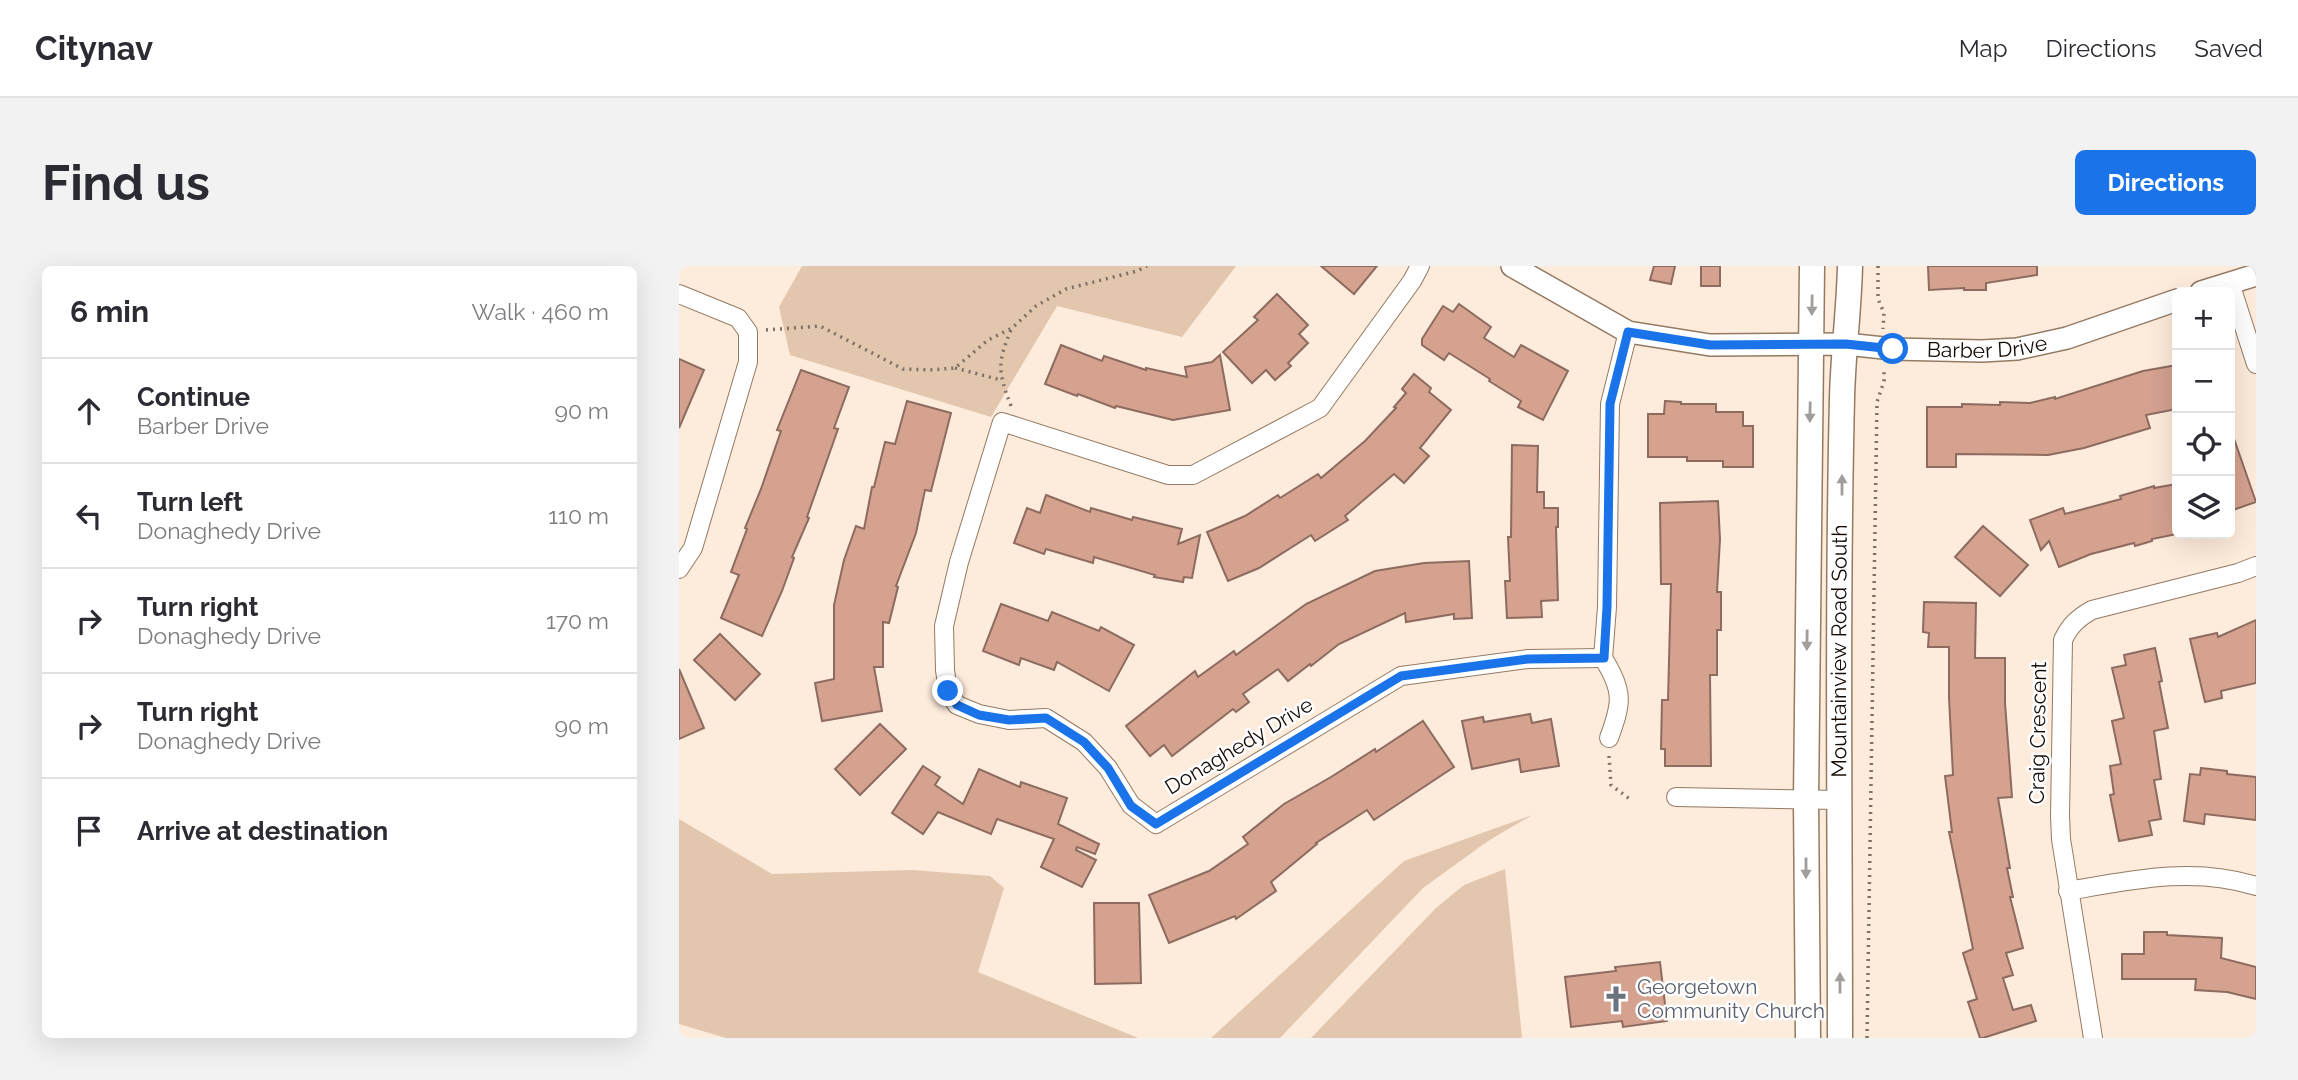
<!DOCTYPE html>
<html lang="en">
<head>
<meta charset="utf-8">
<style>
	body { margin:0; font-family:Raleway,sans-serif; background:#f2f2f3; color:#2b2b33 }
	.controls { position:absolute; right:21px; top:21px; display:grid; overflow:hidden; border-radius:10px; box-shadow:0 7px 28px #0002 }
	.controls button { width:63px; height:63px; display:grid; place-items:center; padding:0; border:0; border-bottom:2px solid #e1e1e2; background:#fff; color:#2b2b33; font:35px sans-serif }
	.stop { position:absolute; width:21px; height:21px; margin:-16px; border:5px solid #1a73e8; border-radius:50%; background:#fff }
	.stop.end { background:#1a73e8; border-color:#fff; box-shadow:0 2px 7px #0008 }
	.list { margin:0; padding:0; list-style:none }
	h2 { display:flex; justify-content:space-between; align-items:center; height:91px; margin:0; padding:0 28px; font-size:30px }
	h2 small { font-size:23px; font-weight:400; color:#7c7c81 }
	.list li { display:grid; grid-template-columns:46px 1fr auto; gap:21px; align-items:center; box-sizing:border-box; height:105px; padding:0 28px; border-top:2px solid #e1e1e2 }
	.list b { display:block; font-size:26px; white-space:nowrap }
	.list p { margin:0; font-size:23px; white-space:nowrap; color:#7c7c81 }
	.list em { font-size:23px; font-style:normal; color:#7c7c81 }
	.icon { flex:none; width:38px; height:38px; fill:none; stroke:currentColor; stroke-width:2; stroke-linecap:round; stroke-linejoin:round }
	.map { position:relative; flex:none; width:1577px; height:772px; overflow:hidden; border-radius:10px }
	header { display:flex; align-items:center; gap:42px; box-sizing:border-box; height:98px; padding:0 35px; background:#fff; border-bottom:2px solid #e1e1e2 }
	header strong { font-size:33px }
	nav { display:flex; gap:38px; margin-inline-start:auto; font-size:24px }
	.intro { display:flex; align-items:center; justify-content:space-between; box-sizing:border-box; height:168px; padding:0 42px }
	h1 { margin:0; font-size:49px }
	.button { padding:18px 32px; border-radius:10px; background:#1a73e8; color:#fff; font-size:24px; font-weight:700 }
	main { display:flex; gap:42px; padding:0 42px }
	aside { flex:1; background:#fff; border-radius:10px; box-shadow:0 7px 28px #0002 }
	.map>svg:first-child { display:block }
	.green { fill:#e2c6ad }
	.building { fill:#d5a290; stroke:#8d6b5f; stroke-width:2 }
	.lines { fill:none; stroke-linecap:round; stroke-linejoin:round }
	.minor-casing { stroke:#947a62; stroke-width:20 }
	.tertiary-casing { stroke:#947a62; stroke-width:24 }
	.secondary-casing { stroke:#947a62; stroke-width:27 }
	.path { stroke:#7e7065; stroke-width:3.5; stroke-dasharray:2 5; stroke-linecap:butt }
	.minor { stroke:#fff; stroke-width:18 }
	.tertiary { stroke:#fff; stroke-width:21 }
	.secondary { stroke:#fff; stroke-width:24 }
	.oneway { fill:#a19d9b }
	.route { stroke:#1a73e8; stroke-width:9 }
	.labels { text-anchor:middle; stroke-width:5; stroke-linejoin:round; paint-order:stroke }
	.street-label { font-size:21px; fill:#150b04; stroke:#fff }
	.worship-label { font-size:21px; fill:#5b616d; stroke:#fff; text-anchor:start }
</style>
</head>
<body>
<header>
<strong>Citynav</strong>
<nav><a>Map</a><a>Directions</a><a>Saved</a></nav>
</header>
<div class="intro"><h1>Find us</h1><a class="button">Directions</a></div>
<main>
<aside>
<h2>6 min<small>Walk · 460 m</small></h2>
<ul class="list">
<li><svg class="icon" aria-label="ahead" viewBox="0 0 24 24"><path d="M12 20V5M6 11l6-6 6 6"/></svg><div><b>Continue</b><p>Barber Drive</p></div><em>90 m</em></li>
<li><svg class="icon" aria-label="left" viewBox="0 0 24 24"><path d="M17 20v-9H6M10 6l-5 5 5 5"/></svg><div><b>Turn left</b><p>Donaghedy Drive</p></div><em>110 m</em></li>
<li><svg class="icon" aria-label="right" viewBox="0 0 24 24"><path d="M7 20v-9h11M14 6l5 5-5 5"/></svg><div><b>Turn right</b><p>Donaghedy Drive</p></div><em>170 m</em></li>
<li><svg class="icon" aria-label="right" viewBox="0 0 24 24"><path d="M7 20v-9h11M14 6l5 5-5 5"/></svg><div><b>Turn right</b><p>Donaghedy Drive</p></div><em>90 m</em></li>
<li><svg class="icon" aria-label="arrive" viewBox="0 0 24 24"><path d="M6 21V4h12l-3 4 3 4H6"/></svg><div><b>Arrive at destination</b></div></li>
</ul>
</aside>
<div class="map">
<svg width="1577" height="772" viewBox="0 0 1577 772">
	<rect width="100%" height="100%" fill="#fdebdb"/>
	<g class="green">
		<path d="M 123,0 L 557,0 L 503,71 L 378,40 L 312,151 L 111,89 L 100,41 Z"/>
		<path d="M 853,549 L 809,575 L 744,622 L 601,772 L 532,772 L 725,595 Z"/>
		<path d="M 0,553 L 93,608 L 233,604 L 311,610 L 325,622 L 299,706 L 459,772 L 47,772 L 0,758 Z"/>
		<path d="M 826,603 L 843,772 L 632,772 L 757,642 L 785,619 Z"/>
	</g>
	<g class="building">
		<path d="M 642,0 L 698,0 L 675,28 Z"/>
		<path d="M 975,0 L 996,0 L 992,18 L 971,14 Z"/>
		<rect x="1022" y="0" width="19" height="20"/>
		<path d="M 1249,0 L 1358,0 L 1358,9 L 1307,17 L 1307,24 L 1285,24 L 1285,22 L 1250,24 Z"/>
		<path d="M 598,28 L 629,59 L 620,68 L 629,77 L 609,97 L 612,100 L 596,114 L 587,104 L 573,117 L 544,86 L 579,54 L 575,51 Z"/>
		<path d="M 780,38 L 812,61 L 805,72 L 835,91 L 842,79 L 889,105 L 864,154 L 839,141 L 842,135 L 810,115 L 811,113 L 770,87 L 765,94 L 743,79 L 743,73 L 764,40 L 774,46 Z"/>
		<path d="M 382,79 L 423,95 L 425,90 L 467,104 L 467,102 L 508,111 L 506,101 L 533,96 L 541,89 L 551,144 L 494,154 L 437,140 L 436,142 L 399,128 L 398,130 L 366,118 Z"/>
		<path d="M 0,93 L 25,104 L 0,162 Z"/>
		<path d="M 1498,99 L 1498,143 L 1467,149 L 1471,162 L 1405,182 L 1369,189 L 1277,188 L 1277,201 L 1248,201 L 1248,141 L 1283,141 L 1283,138 L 1321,139 L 1321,136 L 1351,137 L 1376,131 L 1376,133 L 1464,105 Z"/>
		<path d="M 122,104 L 170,121 L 155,162 L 159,163 L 128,251 L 130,252 L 113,291 L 115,292 L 103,325 L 83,370 L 42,352 L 60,309 L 52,306 L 68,263 L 66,262 L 82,223 L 102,165 L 98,164 Z"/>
		<path d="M 735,108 L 752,122 L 750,126 L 772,144 L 741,182 L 750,190 L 725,217 L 715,208 L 666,250 L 669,254 L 636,275 L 632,269 L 580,302 L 549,315 L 528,266 L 566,250 L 599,229 L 601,232 L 639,208 L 642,212 L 686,175 L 717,142 L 715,141 L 727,127 L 723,123 Z"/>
		<path d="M 228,135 L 272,147 L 252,225 L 246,224 L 237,267 L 217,320 L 219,321 L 210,357 L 204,356 L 204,401 L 195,401 L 203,445 L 143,455 L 136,417 L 155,413 L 155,339 L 165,294 L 177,260 L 185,263 L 193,221 L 195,221 L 206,176 L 216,178 Z"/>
		<path d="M 986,135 L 1002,136 L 1002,138 L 1037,138 L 1037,146 L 1064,146 L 1064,160 L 1074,160 L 1074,201 L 1044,201 L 1044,195 L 1008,195 L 1008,191 L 969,191 L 969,148 L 985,148 Z"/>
		<path d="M 1553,167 L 1577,236 L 1551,245 L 1551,168 Z"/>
		<path d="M 833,179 L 859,180 L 858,226 L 865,226 L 865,242 L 879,242 L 879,261 L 877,261 L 879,334 L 862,335 L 863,351 L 828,352 L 826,315 L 831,315 L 829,271 L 832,271 Z"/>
		<path d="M 1498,218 L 1498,268 L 1473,273 L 1473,275 L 1456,280 L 1455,277 L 1412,288 L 1380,301 L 1370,275 L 1362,284 L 1351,254 L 1384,242 L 1386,248 L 1442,233 L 1441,230 L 1475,220 L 1475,222 Z"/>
		<path d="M 367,229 L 411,246 L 412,242 L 453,254 L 454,251 L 503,263 L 499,278 L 521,269 L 513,312 L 505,311 L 504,316 L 475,311 L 476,309 L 415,291 L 414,297 L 367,283 L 365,288 L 335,277 L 348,242 L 361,247 Z"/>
		<path d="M 1039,235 L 1041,273 L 1038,326 L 1042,326 L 1042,364 L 1038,364 L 1038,409 L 1031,409 L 1032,500 L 986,500 L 986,483 L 982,483 L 983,434 L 989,434 L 992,318 L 982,318 L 981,237 Z"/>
		<path d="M 1304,260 L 1349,299 L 1321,330 L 1276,291 Z"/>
		<path d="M 790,295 L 793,352 L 775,353 L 775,348 L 727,356 L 726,347 L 660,378 L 632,400 L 631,398 L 609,415 L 599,403 L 564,428 L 570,436 L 557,446 L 554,443 L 493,490 L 485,479 L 471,490 L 447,460 L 516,405 L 519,411 L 555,385 L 557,389 L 627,338 L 696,305 L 745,297 Z"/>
		<path d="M 1245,336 L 1297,337 L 1296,392 L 1326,392 L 1326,437 L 1333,531 L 1319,532 L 1331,602 L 1328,602 L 1334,631 L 1331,631 L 1344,682 L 1327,687 L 1334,709 L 1324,712 L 1334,744 L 1352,739 L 1357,755 L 1304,772 L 1301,772 L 1289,736 L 1298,733 L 1284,687 L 1294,683 L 1270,566 L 1273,566 L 1266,510 L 1274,509 L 1270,432 L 1270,381 L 1249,381 L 1250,367 L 1244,366 Z"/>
		<path d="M 322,338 L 369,355 L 373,346 L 420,365 L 422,361 L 455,379 L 430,425 L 378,396 L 375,404 L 342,392 L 340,399 L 304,385 Z"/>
		<path d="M 1577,354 L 1577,417 L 1542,425 L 1543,432 L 1526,436 L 1511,373 L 1538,367 L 1539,371 Z"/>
		<path d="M 41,368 L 81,408 L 56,434 L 15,394 Z"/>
		<path d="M 1476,382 L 1483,415 L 1480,416 L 1489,462 L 1475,465 L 1482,513 L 1475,514 L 1482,553 L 1470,555 L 1473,569 L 1440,575 L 1431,529 L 1435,528 L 1431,500 L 1442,498 L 1433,455 L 1445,452 L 1433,402 L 1447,399 L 1445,389 Z"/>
		<path d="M 0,403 L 25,462 L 0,473 Z"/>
		<path d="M 851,448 L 853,457 L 872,453 L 880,500 L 842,506 L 840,493 L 793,503 L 783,455 L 804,451 L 805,456 Z"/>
		<path d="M 744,455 L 775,501 L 695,554 L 688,544 L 637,577 L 638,578 L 592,616 L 597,625 L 557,653 L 556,650 L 490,677 L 470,629 L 530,605 L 569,578 L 564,571 L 605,538 L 652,511 L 696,483 L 697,486 Z"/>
		<path d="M 201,458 L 227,483 L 181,529 L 156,503 Z"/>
		<path d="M 244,500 L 261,511 L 256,519 L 284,538 L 300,503 L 341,521 L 342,516 L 388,532 L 379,558 L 420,578 L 416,588 L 398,581 L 397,584 L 417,594 L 403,621 L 362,601 L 375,573 L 318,553 L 312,568 L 259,546 L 244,568 L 213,547 Z"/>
		<path d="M 1522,502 L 1548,505 L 1548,508 L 1577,511 L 1577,554 L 1526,548 L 1525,558 L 1505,555 L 1511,508 L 1521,509 Z"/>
		<path d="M 415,637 L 460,637 L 462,717 L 416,718 Z"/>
		<path d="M 1465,666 L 1488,666 L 1488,669 L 1543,672 L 1542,692 L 1577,701 L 1577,733 L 1548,726 L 1516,724 L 1517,713 L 1443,713 L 1443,688 L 1465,688 Z"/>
		<path d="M 981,696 L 988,755 L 944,761 L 943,755 L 892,761 L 886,711 L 937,705 L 936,701 Z"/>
	</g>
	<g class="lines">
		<g class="minor-casing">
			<g id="minor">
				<path d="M 741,0 L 733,15 L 641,142 L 514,209 L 489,209 L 323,156 L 280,296 L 265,360 L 266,404 L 269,425 L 278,439 L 300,448 L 330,454 L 367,452 L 405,476 L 429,502 L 452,539 L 477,558 L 722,410 L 849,393 L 924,392"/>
				<path d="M 1551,17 L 1577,98"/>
				<path d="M 0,28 L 59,52 L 69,66 L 69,96 L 14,282 L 0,303"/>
				<path d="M 924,392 L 928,341 L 931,138 L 949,66"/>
				<path d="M 924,392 C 945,425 943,437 930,472"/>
				<path d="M 997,531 L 1160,534"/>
				<path d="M 1389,625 C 1452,614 1515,600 1577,620"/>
				<path d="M 1414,772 L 1382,573 L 1381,550 L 1384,374 C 1391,359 1399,352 1413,344 L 1559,307 L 1577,300"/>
			</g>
		</g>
		<g class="tertiary-casing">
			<g id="tertiary">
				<path id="s1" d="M 833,0 L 949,66 L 1031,79 L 1167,78 L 1214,83 L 1303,85 L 1338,83 L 1388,72 L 1498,34"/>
				<path d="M 1522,26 L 1577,9"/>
			</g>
		</g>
		<g class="secondary-casing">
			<g id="secondary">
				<path d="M 1129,772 L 1127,534 L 1133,0"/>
				<path id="s2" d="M 1161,772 C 1161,559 1158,345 1163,132 C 1164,88 1170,44 1171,0"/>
			</g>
		</g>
		<g class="path">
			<path d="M 1199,0 L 1199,33 L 1205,47 L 1204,63"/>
			<path d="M 87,64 L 141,60 L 224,103 L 251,104 L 276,102 L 309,74 L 333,62 L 357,40 L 387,23 L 458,5 L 468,0"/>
			<path d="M 276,102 L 322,114"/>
			<path d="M 332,140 C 319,106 318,97 332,64"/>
			<path d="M 930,490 L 932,519 L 952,534"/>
			<path d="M 1188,772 L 1198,136 L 1205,115 L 1205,103"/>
		</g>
		<use href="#minor" class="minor"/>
		<use href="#tertiary" class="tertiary"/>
		<use href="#secondary" class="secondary"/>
	</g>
	<defs><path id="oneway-solid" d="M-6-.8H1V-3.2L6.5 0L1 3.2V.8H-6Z" transform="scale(1.75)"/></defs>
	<g class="oneway">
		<use href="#oneway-solid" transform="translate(1133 39) rotate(91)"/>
		<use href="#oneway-solid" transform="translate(1131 146) rotate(91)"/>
		<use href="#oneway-solid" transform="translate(1163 219) rotate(-90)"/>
		<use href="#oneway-solid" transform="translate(1128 374) rotate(91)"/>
		<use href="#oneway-solid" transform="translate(1127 602) rotate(90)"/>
		<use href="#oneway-solid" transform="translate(1161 717) rotate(-90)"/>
	</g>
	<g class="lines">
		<path class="route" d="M 269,425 L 278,439 L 300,449 L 330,454 L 367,452 L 405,476 L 429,502 L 452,540 L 477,558 L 722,410 L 849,393 L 925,392 L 928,341 L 931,138 L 949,66 L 1031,79 L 1167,78 L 1214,83"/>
	</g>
	<defs>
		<g id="church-bare" transform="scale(2.1)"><path d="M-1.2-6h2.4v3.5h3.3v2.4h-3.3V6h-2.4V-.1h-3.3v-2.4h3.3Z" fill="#6b7280" stroke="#fff" stroke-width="2.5" paint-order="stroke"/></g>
	</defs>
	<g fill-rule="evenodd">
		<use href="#church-bare" x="937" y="733"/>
	</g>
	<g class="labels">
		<g class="street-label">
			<text dy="7" stroke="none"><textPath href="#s1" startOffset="494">Barber Drive</textPath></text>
			<text dy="7" stroke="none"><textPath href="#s2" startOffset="387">Mountainview Road South</textPath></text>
			<text transform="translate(1359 467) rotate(-89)" y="7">Craig Crescent</text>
			<text transform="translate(560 480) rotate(-31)" y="7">Donaghedy Drive</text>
		</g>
		<g class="worship-label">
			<text x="958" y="728">Georgetown<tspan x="958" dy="24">Community Church</tspan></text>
		</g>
	</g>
</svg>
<div class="controls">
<button>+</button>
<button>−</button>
<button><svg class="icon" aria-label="locate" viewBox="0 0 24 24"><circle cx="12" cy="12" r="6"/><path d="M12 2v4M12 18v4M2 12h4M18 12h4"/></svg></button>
<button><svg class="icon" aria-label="layers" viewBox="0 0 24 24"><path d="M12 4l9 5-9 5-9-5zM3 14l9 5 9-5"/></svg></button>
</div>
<div class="stop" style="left:1214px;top:83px"></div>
<div class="stop end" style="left:269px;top:425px"></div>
</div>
</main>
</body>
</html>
